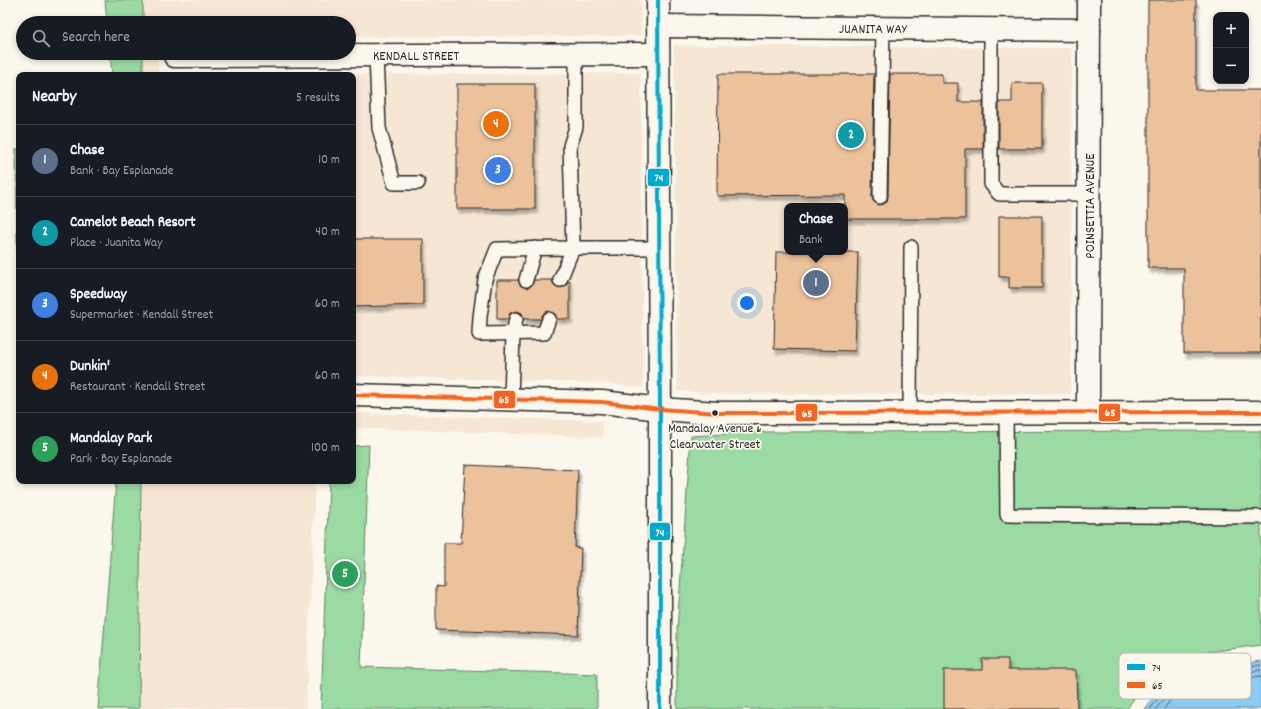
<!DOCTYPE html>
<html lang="en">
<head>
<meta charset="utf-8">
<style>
	body { margin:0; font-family:Dekko,sans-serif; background:#242831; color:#f1f3f6 }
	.controls { position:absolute; right:12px; top:12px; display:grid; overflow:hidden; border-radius:8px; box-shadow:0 2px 6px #0003 }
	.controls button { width:36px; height:36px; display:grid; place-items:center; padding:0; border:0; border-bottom:1px solid #363941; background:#171b24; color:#f1f3f6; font:20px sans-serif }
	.you { position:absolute; left:747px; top:303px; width:14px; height:14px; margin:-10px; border:3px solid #fff; border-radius:50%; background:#1a73e8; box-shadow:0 0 0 6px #1a73e833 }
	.badge { display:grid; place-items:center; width:26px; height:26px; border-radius:50%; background:#1a73e8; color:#fff; font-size:13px; font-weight:700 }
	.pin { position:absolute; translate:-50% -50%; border:2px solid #fff; box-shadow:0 1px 4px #0006 }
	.popup { position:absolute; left:784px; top:203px; width:64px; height:52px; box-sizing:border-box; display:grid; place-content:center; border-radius:8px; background:#171b24; filter:drop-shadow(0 1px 3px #0005); font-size:13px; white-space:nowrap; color:#9ea1a6 }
	.popup b { font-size:15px; color:#f1f3f6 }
	.popup::after { content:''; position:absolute; left:50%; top:100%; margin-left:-8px; border:8px solid transparent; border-top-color:#171b24 }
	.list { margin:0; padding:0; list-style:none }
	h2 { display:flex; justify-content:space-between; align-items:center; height:52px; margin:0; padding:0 16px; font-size:17px }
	h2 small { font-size:13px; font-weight:400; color:#9ea1a6 }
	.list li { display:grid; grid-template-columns:26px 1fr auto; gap:12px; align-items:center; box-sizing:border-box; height:72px; padding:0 16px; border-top:1px solid #363941 }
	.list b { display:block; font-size:15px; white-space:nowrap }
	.list p { margin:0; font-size:13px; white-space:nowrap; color:#9ea1a6 }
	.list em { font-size:13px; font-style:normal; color:#9ea1a6 }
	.icon { flex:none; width:22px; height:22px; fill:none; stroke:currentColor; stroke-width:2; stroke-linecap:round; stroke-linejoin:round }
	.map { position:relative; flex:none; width:1261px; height:709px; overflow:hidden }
	.search { position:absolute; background:#171b24; box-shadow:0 2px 6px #0003; left:16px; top:16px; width:340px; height:44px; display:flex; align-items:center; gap:10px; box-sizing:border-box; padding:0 14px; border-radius:22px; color:#9ea1a6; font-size:15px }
	.panel { position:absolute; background:#171b24; box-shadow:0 2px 6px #0003; left:16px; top:72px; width:340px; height:412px; border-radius:8px }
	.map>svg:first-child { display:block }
	.built { fill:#f6e7d4; fill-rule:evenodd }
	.green { fill:#9bdaa3; stroke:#638267 }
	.water { fill:#8ecaef; stroke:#668aa1 }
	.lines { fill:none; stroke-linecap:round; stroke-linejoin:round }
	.shore { stroke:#536b79; stroke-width:1 }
	.building { fill:#ecc29c; stroke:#2b2b2b; filter:url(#shadow) }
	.lane-casing { stroke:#2b2b2b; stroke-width:16 }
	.street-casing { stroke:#2b2b2b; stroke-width:25 }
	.secondary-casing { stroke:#2b2b2b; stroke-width:25 }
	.lane { stroke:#fbf7ec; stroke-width:13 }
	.street { stroke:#fbf7ec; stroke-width:22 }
	.secondary { stroke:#fbf7ec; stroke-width:22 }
	.bus-1-casing { stroke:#fbf7ec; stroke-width:7 }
	.bus-2-casing { stroke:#fbf7ec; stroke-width:7 }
	.bus-1 { stroke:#00a9ce; stroke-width:4 }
	.bus-2 { stroke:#f26522; stroke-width:4 }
	.bus-dot { fill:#2b2b2b; stroke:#fbf7ec; stroke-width:1.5 }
	.labels { text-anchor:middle; stroke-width:3.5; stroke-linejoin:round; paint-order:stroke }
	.bus-label { font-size:13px; fill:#2b2b2b; stroke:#fbf7ec }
	.street-label { font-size:14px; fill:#2b2b2b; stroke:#fbf7ec }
	.key { fill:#fbf7ec; stroke:#bdbab2; stroke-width:1 }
	.key-label { font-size:11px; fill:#2b2b2b }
	.line-badge { stroke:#fbf7ec; stroke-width:1.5 }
	.badge-label { font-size:11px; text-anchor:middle; font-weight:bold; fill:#fff }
</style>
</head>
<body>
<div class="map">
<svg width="1261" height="709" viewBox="0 0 1261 709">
	<defs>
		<filter id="shadow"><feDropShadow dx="2.5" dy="4.5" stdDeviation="1" flood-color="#0004"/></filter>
	</defs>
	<rect width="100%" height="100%" fill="#fbf7ec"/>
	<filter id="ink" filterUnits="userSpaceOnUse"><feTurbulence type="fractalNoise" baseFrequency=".025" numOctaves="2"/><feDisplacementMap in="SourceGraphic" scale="8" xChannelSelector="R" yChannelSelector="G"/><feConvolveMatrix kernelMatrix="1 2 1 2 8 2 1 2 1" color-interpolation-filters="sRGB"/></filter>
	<g filter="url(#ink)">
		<g class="built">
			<path d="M 143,0 L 641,0 L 641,36 L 349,37 L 349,23 L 143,23 Z"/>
			<path d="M 674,45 L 1072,48 L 1071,394 L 719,394 L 677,391 ZM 787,206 L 845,206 L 845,252 L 787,252 Z"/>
			<rect x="143" y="53" width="15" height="22"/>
			<path d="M 641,73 L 643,388 L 602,383 L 353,376 L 353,75 L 250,75 Z"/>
			<path d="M 353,413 L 602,421 L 603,437 L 353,428 Z"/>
			<path d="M 141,481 L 315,481 L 306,709 L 139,709 Z"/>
		</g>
		<g class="green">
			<path d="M 105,0 L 143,0 L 143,23 L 107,23 Z"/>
			<path d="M 110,53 L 143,53 L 143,75 L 112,75 Z"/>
			<path d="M 16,149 L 19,149 L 19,340 L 18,340 Z"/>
			<path d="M 1261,431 L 1261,645 L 1177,656 C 1154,665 1140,690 1127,709 L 677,709 L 677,630 L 691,436 L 761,432 Z"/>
			<path d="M 369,445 L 361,667 L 597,674 L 597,709 L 321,709 L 329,481 L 353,481 L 353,446 Z"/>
			<path d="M 116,481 L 141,481 L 139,709 L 98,709 Z"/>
		</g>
		<path class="water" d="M 1261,661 L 1261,709 L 1145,709 L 1162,686 L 1179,673 Z"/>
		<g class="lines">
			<g class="shore">
				<path d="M 1150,709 L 1165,689 L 1180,676 L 1261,665"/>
				<path d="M 1156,709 L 1169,692 L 1182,681 L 1261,670"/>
				<path d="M 1164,709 L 1173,696 L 1185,687 L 1261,676"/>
			</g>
		</g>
		<g class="building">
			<path d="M 1148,0 L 1196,0 L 1196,90 L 1261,90 L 1261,353 L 1184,353 L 1184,268 L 1148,268 Z"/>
			<path d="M 718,74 L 874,74 L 872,197 L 873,201 L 879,205 L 884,204 L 887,201 L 888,197 L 890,74 L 942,74 L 942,83 L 958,83 L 958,102 L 983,102 L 983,149 L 965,149 L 965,219 L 845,219 L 845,195 L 717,196 Z"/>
			<path d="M 1012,83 L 1042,83 L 1042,149 L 999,149 L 999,102 L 1012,102 Z"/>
			<rect x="457" y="84" width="78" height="125"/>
			<path d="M 999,216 L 1042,216 L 1042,288 L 1009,288 L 1009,277 L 999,277 Z"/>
			<path d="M 353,239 L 423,239 L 423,305 L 353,307 Z"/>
			<path d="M 776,252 L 858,252 L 855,351 L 774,349 Z"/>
			<path d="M 497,280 L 518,280 L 521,286 L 528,288 L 532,285 L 534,280 L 552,280 L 554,285 L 561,288 L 565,286 L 570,280 L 570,319 L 557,319 L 555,314 L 548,311 L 544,313 L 541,319 L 524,319 L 522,313 L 517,311 L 510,313 L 508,319 L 497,319 Z"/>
			<path d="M 465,465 L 578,470 L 575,548 L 581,548 L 578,635 L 436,630 L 436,586 L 444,587 L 444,543 L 461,543 Z"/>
			<path d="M 982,659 L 1008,659 L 1008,670 L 1076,670 L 1077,709 L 944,709 L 944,670 L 982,670 Z"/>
		</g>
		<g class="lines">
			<g class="lane-casing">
				<g id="lane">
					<path d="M 991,29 L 991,184 L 999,194 L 1089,194"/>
					<path d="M 376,55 L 379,128 L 394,183 L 418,183"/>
					<path d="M 576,55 L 576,127 L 570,146 L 573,248 L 659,248"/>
					<path d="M 880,197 L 883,28"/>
					<path d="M 526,280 L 535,248"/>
					<path d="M 549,319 L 544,333 L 479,334 L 480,317 L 485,279 L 497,249 L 573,248 L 560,280"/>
					<path d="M 511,400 L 513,334 L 516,319"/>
					<path d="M 910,412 L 911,247"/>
					<path d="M 1006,412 L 1007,515 L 1261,517"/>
				</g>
			</g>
			<g class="street-casing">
				<g id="street">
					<path d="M 658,26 L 1089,30"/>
					<path d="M 175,56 L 657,54"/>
					<path d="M 353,395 L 602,402 L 660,409 L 718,413 L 1261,412"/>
					<path d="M 1088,412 L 1089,0"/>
				</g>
			</g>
			<g class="secondary-casing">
				<path id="secondary" d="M 658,0 L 660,409 L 660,709"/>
			</g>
			<use href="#lane" class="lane"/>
			<use href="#street" class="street"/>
			<use href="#secondary" class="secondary"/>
			<g class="bus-1-casing">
				<path id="bus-1" d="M 658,0 L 660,409 L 660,709"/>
			</g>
			<g class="bus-2-casing">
				<path id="bus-2" d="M 353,395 L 602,402 L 660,409 L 718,413 L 1261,412"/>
			</g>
			<use href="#bus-1" class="bus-1"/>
			<use href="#bus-2" class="bus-2"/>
		</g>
	</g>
	<circle class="bus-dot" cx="715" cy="413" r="3.5"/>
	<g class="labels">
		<g class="bus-label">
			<text x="715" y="432">Mandalay Avenue &amp;<tspan x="715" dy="16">Clearwater Street</tspan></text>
		</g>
		<g class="street-label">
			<text x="873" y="33">JUANITA WAY</text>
			<text x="416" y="60">KENDALL STREET</text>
			<text transform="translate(1089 206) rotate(-90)" y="5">POINSETTIA AVENUE</text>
		</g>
	</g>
	<rect x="1119" y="653" width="132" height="46" rx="6" class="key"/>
	<rect x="1127" y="664" width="18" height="6" fill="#00a9ce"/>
	<rect x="1127" y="682" width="18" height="6" fill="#f26522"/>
	<g class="key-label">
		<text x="1152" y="671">74</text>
		<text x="1152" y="689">65</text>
	</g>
	<g class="line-badge">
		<rect x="647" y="168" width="23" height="19" rx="4" fill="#00a9ce"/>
		<rect x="493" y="390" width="23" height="19" rx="4" fill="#f26522"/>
		<rect x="1098" y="403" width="23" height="19" rx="4" fill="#f26522"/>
		<rect x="795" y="403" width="23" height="19" rx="4" fill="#f26522"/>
		<rect x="649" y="522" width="22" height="19" rx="4" fill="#00a9ce"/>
	</g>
	<g class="badge-label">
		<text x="659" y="181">74</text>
		<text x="504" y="403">65</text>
		<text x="1110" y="416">65</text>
		<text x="807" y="417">65</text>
		<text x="660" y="536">74</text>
	</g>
</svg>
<div class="controls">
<button>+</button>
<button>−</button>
</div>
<div class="you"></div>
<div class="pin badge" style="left:816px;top:283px;background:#5c6f8a">1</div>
<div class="popup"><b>Chase</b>Bank</div>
<div class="pin badge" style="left:851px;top:135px;background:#0f9aa8">2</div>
<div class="pin badge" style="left:498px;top:170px;background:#3f7fe0">3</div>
<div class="pin badge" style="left:496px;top:124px;background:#e8710a">4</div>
<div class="pin badge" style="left:345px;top:574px;background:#2e9e5b">5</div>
<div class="search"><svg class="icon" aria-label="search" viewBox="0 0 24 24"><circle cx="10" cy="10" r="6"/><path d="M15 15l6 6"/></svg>Search here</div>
<section class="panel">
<h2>Nearby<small>5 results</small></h2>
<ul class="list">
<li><span class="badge" style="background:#5c6f8a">1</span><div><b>Chase</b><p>Bank · Bay Esplanade</p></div><em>10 m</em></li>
<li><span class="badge" style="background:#0f9aa8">2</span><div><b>Camelot Beach Resort</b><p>Place · Juanita Way</p></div><em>40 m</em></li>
<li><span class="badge" style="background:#3f7fe0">3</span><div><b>Speedway</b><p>Supermarket · Kendall Street</p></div><em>60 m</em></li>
<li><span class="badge" style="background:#e8710a">4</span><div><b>Dunkin'</b><p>Restaurant · Kendall Street</p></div><em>60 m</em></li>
<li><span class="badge" style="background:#2e9e5b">5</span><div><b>Mandalay Park</b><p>Park · Bay Esplanade</p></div><em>100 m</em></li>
</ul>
</section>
</div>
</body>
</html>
